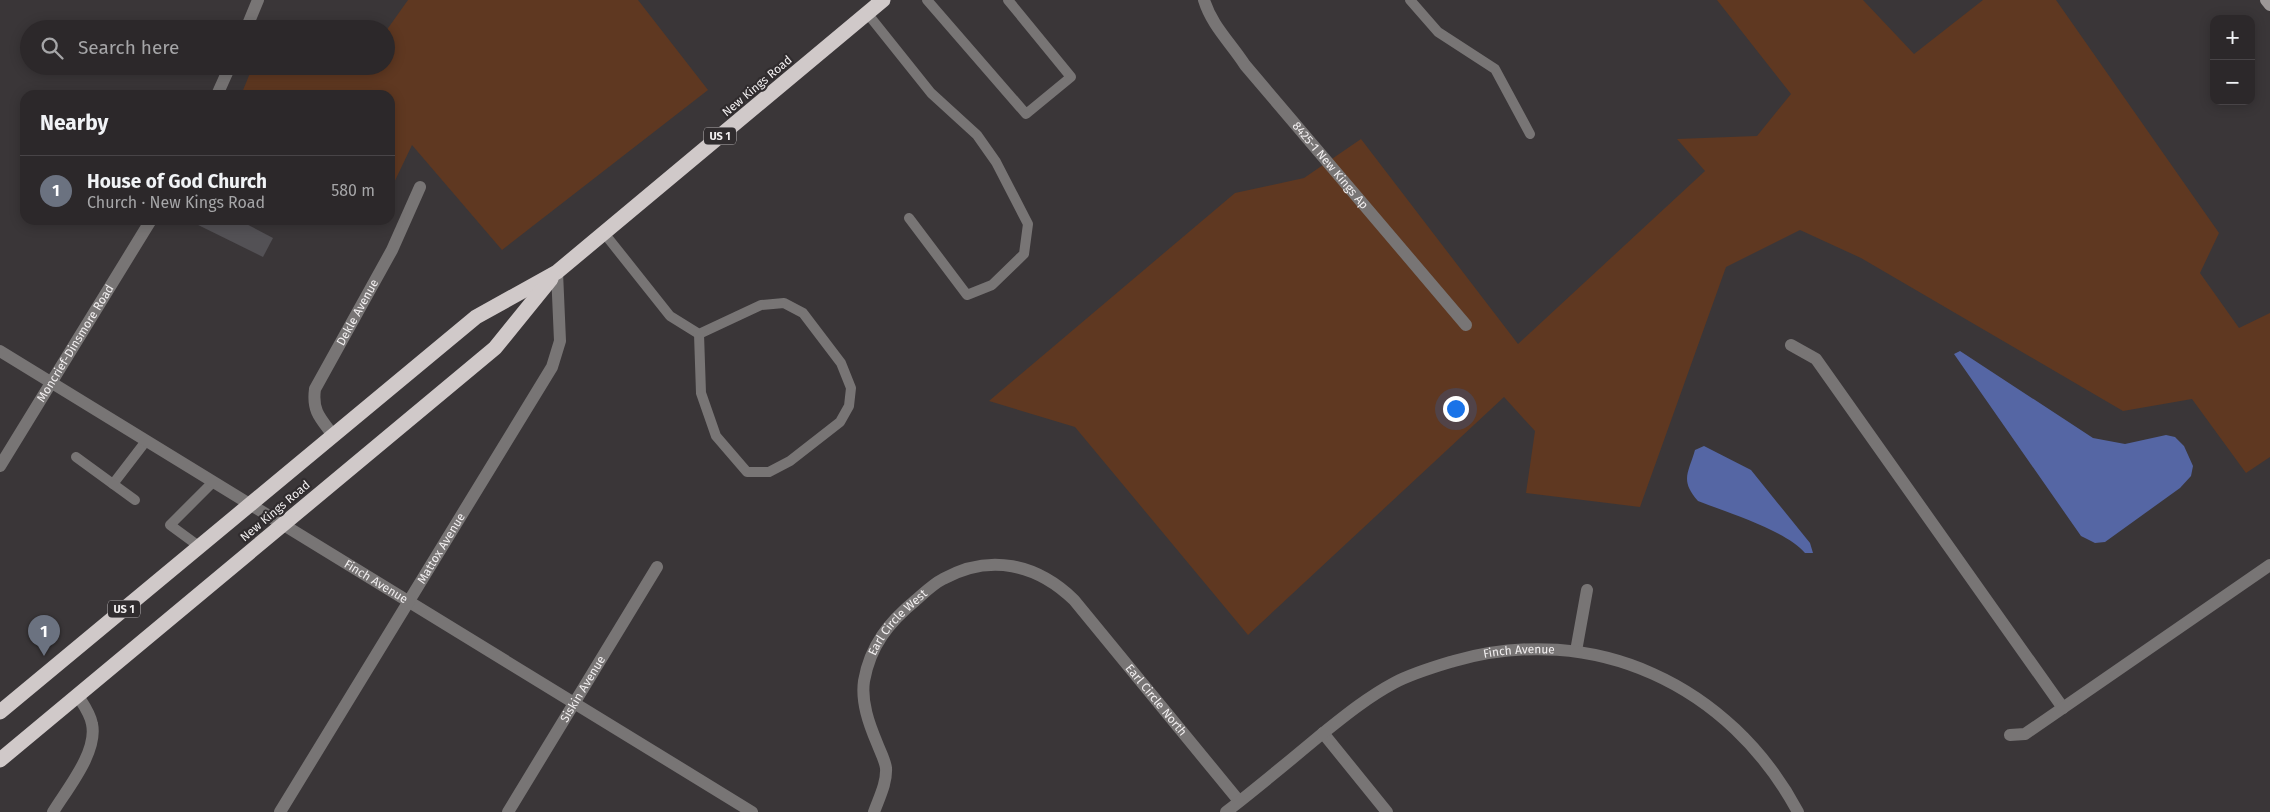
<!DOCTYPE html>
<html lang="en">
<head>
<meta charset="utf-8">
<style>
	body { margin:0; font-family:"Fira Sans",sans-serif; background:#383436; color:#f1f3f6 }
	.controls { position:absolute; right:15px; top:15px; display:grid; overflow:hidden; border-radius:10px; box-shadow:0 2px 12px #0003 }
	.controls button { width:45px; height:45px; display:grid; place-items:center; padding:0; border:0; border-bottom:1px solid #484447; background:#2c282a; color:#f1f3f6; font:25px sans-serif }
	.you { position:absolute; left:1455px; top:408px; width:18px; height:18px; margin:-12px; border:4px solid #fff; border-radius:50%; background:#1a73e8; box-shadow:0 0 0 8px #1a73e833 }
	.badge { display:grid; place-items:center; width:32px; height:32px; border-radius:50%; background:#3ad4a5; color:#fff; font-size:16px; font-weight:700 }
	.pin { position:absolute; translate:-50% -41px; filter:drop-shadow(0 1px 2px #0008) }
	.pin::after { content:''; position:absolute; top:26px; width:18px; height:15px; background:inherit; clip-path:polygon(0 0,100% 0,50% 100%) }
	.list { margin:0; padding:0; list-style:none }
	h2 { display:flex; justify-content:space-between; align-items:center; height:65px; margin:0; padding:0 20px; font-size:21px }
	h2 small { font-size:16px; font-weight:400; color:#a6a6a8 }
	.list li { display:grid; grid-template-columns:32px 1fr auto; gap:15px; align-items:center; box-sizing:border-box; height:70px; padding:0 20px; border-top:1px solid #484447 }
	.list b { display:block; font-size:19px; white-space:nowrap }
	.list p { margin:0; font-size:16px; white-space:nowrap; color:#a6a6a8 }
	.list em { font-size:16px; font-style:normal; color:#a6a6a8 }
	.icon { flex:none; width:28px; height:28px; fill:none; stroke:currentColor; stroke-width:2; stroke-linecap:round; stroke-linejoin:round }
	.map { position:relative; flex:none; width:2270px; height:812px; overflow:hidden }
	.search { position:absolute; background:#2c282a; box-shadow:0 2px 12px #0003; left:20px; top:20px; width:375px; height:55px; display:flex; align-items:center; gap:12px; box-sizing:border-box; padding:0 18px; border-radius:28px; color:#a6a6a8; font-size:19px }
	.panel { position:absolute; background:#2c282a; box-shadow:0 2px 12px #0003; left:20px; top:90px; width:375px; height:135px; border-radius:15px }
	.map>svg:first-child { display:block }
	.green { fill:#5f3821 }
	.water { fill:#5566a4 }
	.building { fill:#535155 }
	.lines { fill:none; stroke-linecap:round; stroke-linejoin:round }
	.lane { stroke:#787575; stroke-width:10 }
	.street { stroke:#787575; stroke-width:12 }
	.secondary { stroke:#9c9797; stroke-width:12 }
	.highway { stroke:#d0c9c9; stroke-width:15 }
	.labels { text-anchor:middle; stroke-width:4.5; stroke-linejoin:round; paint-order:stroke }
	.shield { fill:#302c2e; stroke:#b8b4b6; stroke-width:1 }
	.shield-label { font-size:11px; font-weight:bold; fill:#f2eff0 }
	.street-label { font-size:12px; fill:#f2eff0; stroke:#302c2e }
</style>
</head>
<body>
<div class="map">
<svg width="2270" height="812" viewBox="0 0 2270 812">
	<rect width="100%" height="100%" fill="#3a3638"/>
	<g class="green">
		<path d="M 408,0 L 638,0 L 708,90 L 502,250 L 412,145 L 390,191 L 390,95 L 241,95 L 253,66 L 336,66 L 355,73 L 360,66 L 386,66 L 386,31 Z"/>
		<path d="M 1717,0 L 1863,0 L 1914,54 L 1983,0 L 2056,0 L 2219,233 L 2200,273 L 2239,328 L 2270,313 L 2270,457 L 2246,473 L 2192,399 L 2123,411 L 1861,258 L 1800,230 L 1726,267 L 1640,507 L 1526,493 L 1535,431 L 1504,397 L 1248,635 L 1075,427 L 989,401 L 1235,193 L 1304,178 L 1361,139 L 1518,344 L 1705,171 L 1677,139 L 1757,136 L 1791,94 Z"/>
	</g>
	<g class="water">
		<path d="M 1960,351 L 2093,438 L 2125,444 L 2166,435 L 2175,437 L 2184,446 L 2193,466 L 2191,476 L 2180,488 L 2105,542 L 2095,543 L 2081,536 L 1954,354 Z"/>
		<path d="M 1704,446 L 1751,470 L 1810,543 L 1813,553 L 1805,553 C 1787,531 1726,512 1698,501 C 1680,480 1688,474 1695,450 Z"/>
	</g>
	<path class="building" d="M 188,220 L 239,220 L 273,238 L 263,257 Z"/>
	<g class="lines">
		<g class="lane">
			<path d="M 927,0 L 1026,114 L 1071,77 L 1008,0"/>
			<path d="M 1410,0 L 1438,32 L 1495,69 L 1530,134"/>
			<path d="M 867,13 L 931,93 L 977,135 L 996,162 L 1028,224 L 1024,254 L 992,285 L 967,295 L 909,218"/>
			<path d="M 604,233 L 670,316 L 699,334 L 761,305 L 784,303 L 803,313 L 841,363 L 851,388 L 849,406 L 840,422 L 790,461 L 769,472 L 747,472 L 716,436 L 701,393 L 699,334"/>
			<path d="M 76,457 L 113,484 L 146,441"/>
			<path d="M 113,484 L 135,500"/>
			<path d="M 200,547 L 170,525 L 212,483"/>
		</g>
		<g class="street">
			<path id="s1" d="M 1204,0 C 1212,26 1231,43 1245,65 L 1466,325"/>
			<path d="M 246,29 L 258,0"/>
			<path d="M 217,95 L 230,66"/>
			<path d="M 1791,345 L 1816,359 L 2063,708"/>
			<path id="s2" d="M 0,351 L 752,812"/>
			<path id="s3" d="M 333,435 C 320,418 312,411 315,389 L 392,250 L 420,187"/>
			<path id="s4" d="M 0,466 L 151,220"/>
			<path d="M 1576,651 L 1587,590"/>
			<path d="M 1323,733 L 1387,812"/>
			<path d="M 2010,735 L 2025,734 L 2270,565"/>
			<path d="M 53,812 C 67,789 98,752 92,724 C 90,713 83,704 78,696"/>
			<path id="s5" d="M 280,812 L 552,367 L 560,341 L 557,272"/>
			<path id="s6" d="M 508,812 L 657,567"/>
			<path id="s7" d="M 874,812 C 879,798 887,783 886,768 C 885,760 880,751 877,743 C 869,724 861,702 864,681 C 870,646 889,622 916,600 C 924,593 933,584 943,579 C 990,553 1037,564 1074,600 L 1239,801"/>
			<path id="s8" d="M 1226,812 C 1257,788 1287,763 1317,738 C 1342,718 1366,698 1394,683 C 1413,673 1434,667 1454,661 C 1594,621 1730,685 1798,812"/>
		</g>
		<path class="secondary" d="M 2266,0 L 2270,5"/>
		<g class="highway">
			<path d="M 0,712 L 476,317 L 557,272 L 883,0"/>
			<path d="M 0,760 L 495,348 L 551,279"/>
		</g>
	</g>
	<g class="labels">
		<g class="shield">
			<rect x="704" y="127.5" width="32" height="17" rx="4"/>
			<rect x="108" y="600.5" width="32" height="17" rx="4"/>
		</g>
		<g class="shield-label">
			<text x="720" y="140">US 1</text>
			<text x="124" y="613">US 1</text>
		</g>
		<g class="street-label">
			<text transform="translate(757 86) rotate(-40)" y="4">New Kings Road</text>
			<text dy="4" stroke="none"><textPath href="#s1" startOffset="209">8425-1 New Kings Ap</textPath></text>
			<text dy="4" stroke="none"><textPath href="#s3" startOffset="139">Dekle Avenue</textPath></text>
			<text dy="4" stroke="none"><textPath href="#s4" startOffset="144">Moncrief-Dinsmore Road</textPath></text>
			<text transform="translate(275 511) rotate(-40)" y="4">New Kings Road</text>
			<text dy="4" stroke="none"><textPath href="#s5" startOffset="309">Mattox Avenue</textPath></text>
			<text dy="4" stroke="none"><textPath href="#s2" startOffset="441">Finch Avenue</textPath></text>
			<text dy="4" stroke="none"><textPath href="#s7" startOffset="206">Earl Circle West</textPath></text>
			<text dy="4" stroke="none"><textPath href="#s8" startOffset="342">Finch Avenue</textPath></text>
			<text dy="4" stroke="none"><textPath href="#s6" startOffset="144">Siskin Avenue</textPath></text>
			<text dy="4" stroke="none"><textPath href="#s7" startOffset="542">Earl Circle North</textPath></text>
		</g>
	</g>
</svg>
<div class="controls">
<button>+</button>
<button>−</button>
</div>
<div class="you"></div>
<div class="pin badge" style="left:44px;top:656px;background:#6b7280">1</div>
<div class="search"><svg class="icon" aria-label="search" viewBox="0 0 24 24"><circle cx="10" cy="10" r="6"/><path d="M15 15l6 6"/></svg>Search here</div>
<section class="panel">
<h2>Nearby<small></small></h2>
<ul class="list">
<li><span class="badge" style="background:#6b7280">1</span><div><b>House of God Church</b><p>Church · New Kings Road</p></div><em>580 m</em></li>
</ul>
</section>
</div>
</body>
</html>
